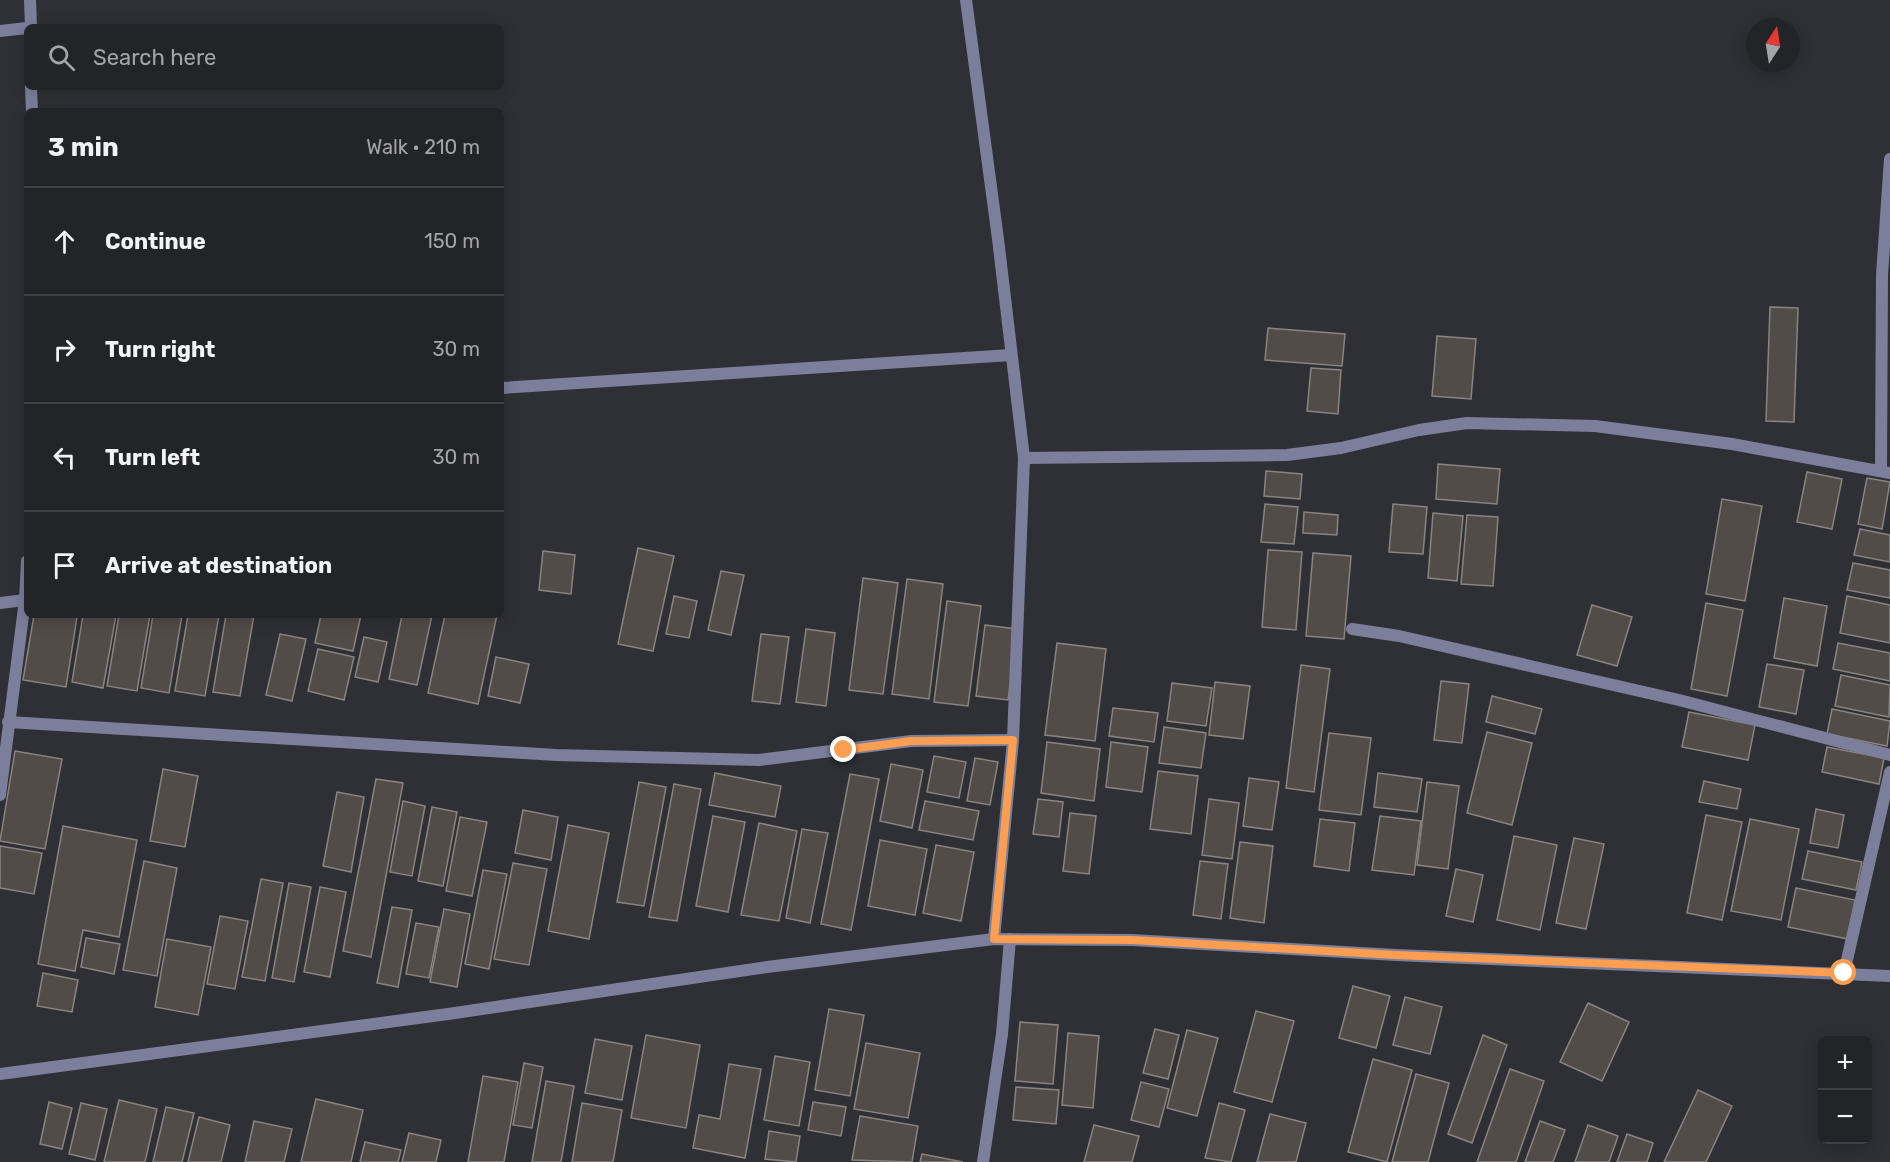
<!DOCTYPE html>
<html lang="en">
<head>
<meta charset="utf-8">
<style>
	body { margin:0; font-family:Rubik,sans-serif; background:#2b2c30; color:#f1f3f6 }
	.controls { position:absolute; right:18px; bottom:18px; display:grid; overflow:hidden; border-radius:9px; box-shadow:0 3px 15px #0003 }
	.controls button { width:54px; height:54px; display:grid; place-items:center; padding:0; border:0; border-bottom:2px solid #404145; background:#232428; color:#f1f3f6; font:30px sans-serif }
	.compass { position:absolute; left:1746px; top:18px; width:54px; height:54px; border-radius:50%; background:#232428; box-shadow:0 3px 15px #0003; rotate:12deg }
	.stop { position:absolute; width:18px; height:18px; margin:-14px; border:4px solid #fb9e51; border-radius:50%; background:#fff }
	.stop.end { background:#fb9e51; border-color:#fff; box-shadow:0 2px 6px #0008 }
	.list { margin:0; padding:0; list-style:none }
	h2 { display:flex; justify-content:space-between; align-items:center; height:78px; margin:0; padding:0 24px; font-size:26px }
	h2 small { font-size:20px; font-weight:400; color:#a3a4a8 }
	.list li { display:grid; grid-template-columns:39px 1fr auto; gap:18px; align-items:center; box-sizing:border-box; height:108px; padding:0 24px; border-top:2px solid #404145 }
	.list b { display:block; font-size:22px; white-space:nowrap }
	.list em { font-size:20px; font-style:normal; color:#a3a4a8 }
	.icon { flex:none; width:33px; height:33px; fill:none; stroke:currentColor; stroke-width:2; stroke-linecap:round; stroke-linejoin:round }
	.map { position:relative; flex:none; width:1890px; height:1162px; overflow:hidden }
	.search { position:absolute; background:#232428; box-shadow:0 3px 15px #0003; left:24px; top:24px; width:480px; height:66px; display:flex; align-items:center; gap:15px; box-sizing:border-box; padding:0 21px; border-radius:9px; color:#a3a4a8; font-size:22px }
	.panel { position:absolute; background:#232428; box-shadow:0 3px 15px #0003; left:24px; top:108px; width:480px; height:510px; border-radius:9px }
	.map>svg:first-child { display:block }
	.building { fill:#524c48; stroke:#8a837f; stroke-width:1.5 }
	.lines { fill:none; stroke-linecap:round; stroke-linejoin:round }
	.minor { stroke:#7b7f9c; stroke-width:12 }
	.tertiary { stroke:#7b7f9c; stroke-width:12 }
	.route { stroke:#fb9e51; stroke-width:8 }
</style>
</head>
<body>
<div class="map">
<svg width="1890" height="1162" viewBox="0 0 1890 1162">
	<rect width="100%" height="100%" fill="#2f3036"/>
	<g class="building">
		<path d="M 1770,307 L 1798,308 L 1794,422 L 1766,421 Z"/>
		<path d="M 1268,328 L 1345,334 L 1342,366 L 1265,360 Z"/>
		<path d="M 1437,336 L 1476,339 L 1471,399 L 1432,396 Z"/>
		<path d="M 1311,368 L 1341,370 L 1338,414 L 1307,411 Z"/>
		<path d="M 1438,464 L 1500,469 L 1497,504 L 1436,499 Z"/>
		<path d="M 1266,471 L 1302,474 L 1300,499 L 1264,496 Z"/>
		<path d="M 1807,472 L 1842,479 L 1832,529 L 1797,522 Z"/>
		<path d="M 1867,478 L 1890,482 L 1882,529 L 1858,524 Z"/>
		<path d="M 1722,499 L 1762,506 L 1745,601 L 1706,594 Z"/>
		<path d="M 1265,504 L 1298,507 L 1294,544 L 1261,542 Z"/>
		<path d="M 1393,504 L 1427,507 L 1423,554 L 1389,552 Z"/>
		<path d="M 1304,512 L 1338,515 L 1337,535 L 1303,533 Z"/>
		<path d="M 1433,513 L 1463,516 L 1457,581 L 1428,578 Z"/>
		<path d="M 1467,515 L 1498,517 L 1493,586 L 1461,584 Z"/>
		<path d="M 1860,529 L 1890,535 L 1890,562 L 1854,555 Z"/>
		<path d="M 638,548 L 674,556 L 653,651 L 618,644 Z"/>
		<path d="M 1268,550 L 1302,552 L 1296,630 L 1262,627 Z"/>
		<path d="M 543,551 L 575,555 L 571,594 L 539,590 Z"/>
		<path d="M 1313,553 L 1351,556 L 1344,639 L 1306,636 Z"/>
		<path d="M 1853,563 L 1890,570 L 1890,598 L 1847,590 Z"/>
		<path d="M 721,571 L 744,575 L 731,635 L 708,630 Z"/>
		<path d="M 863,578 L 898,583 L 883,694 L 849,690 Z"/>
		<path d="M 907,579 L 943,584 L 929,699 L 892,694 Z"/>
		<path d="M 674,596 L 697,601 L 689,638 L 666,634 Z"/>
		<path d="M 1847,596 L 1890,605 L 1890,643 L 1840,633 Z"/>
		<path d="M 1784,598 L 1827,606 L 1817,666 L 1774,658 Z"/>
		<path d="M 947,601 L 981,606 L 968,706 L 934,702 Z"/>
		<path d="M 1706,603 L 1743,610 L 1727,696 L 1691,689 Z"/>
		<path d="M 1592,605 L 1632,617 L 1617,666 L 1577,655 Z"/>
		<path d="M 34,615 L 77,617 L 66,687 L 23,680 Z"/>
		<path d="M 83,615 L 116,615 L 103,688 L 72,682 Z"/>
		<path d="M 119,615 L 150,615 L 137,691 L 107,686 Z"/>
		<path d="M 153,615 L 182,615 L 169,693 L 141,688 Z"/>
		<path d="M 188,615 L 219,615 L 205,696 L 175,691 Z"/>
		<path d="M 226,615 L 254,615 L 240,696 L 213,692 Z"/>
		<path d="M 321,615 L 361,615 L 353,651 L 315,643 Z"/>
		<path d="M 402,615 L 432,615 L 417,685 L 389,679 Z"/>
		<path d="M 445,615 L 497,615 L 478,704 L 428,693 Z"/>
		<path d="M 985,625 L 1017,629 L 1008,700 L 976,696 Z"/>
		<path d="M 806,629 L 835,633 L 826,706 L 796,702 Z"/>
		<path d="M 280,634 L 306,639 L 292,701 L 266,695 Z"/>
		<path d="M 761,634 L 789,637 L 780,704 L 752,701 Z"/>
		<path d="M 364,637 L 387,642 L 378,682 L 355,677 Z"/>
		<path d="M 1057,643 L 1106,649 L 1095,741 L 1045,735 Z"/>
		<path d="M 1838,643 L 1890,653 L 1890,681 L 1833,669 Z"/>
		<path d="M 318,649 L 354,657 L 344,700 L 308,691 Z"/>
		<path d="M 496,657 L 529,664 L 520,703 L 488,696 Z"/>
		<path d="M 1767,664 L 1804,670 L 1796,714 L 1759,707 Z"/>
		<path d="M 1301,665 L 1330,669 L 1314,792 L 1286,788 Z"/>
		<path d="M 1841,675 L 1890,685 L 1889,717 L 1835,706 Z"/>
		<path d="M 1441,681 L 1469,684 L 1462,743 L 1434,740 Z"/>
		<path d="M 1215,682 L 1250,686 L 1243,739 L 1209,735 Z"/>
		<path d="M 1172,683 L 1212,688 L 1206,726 L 1167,721 Z"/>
		<path d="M 1492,696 L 1542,709 L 1535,734 L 1486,722 Z"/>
		<path d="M 1113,708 L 1158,713 L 1154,742 L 1109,736 Z"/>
		<path d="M 1832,709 L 1890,721 L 1887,746 L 1827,734 Z"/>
		<path d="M 1689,712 L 1755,725 L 1748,760 L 1682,747 Z"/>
		<path d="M 1164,727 L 1206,733 L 1201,768 L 1159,763 Z"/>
		<path d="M 1487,732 L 1532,743 L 1512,825 L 1467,813 Z"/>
		<path d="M 1329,733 L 1371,738 L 1361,815 L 1319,810 Z"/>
		<path d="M 1047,742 L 1100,749 L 1094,801 L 1041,793 Z"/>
		<path d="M 1111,742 L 1148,747 L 1142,792 L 1106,787 Z"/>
		<path d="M 1827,747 L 1884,758 L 1879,784 L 1822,772 Z"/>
		<path d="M 15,751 L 62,759 L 45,849 L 0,841 Z"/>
		<path d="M 934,756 L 966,762 L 959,798 L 927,792 Z"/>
		<path d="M 975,758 L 998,762 L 990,805 L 967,801 Z"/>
		<path d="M 891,764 L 923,770 L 912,828 L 880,821 Z"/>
		<path d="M 163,769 L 198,776 L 185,847 L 150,841 Z"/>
		<path d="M 1158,771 L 1198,776 L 1191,834 L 1150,829 Z"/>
		<path d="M 715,773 L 781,786 L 775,817 L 709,805 Z"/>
		<path d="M 1378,773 L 1422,779 L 1417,812 L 1374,807 Z"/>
		<path d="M 850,774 L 879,779 L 851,930 L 821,924 Z"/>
		<path d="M 1249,778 L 1279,782 L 1272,830 L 1243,826 Z"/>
		<path d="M 376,779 L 403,783 L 371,957 L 343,951 Z"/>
		<path d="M 1704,781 L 1741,789 L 1737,809 L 1699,802 Z"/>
		<path d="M 639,782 L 666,787 L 644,906 L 617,902 Z"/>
		<path d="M 1427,782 L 1459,786 L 1448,869 L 1417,865 Z"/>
		<path d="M 674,784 L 701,789 L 677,921 L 649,917 Z"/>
		<path d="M 337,792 L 364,797 L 351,872 L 323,866 Z"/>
		<path d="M 1038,799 L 1063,802 L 1059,837 L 1033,834 Z"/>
		<path d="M 1209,799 L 1239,803 L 1232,859 L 1202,855 Z"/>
		<path d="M 403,801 L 425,806 L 412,876 L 390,872 Z"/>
		<path d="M 925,801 L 979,811 L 973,840 L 919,830 Z"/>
		<path d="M 432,807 L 457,812 L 443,886 L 418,881 Z"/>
		<path d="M 1816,809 L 1844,815 L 1838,848 L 1810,843 Z"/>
		<path d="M 523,810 L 558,817 L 551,860 L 515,853 Z"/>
		<path d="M 1070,813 L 1096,816 L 1089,874 L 1063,871 Z"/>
		<path d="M 1706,815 L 1742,822 L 1722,920 L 1687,913 Z"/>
		<path d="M 713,816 L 745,822 L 728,912 L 696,906 Z"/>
		<path d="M 1380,816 L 1421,821 L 1414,875 L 1372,870 Z"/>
		<path d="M 460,817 L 487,822 L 472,896 L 446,891 Z"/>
		<path d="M 1320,819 L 1355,823 L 1349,871 L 1314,866 Z"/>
		<path d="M 1750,819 L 1799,829 L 1781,920 L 1731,911 Z"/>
		<path d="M 759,823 L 797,831 L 779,921 L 741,915 Z"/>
		<path d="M 568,825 L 609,833 L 589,939 L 548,931 Z"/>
		<path d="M 63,826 L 137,840 L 119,937 L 83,930 L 75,971 L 38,964 Z"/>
		<path d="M 802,829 L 828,833 L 810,923 L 786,918 Z"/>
		<path d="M 1514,836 L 1557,845 L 1540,930 L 1497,920 Z"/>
		<path d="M 1574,838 L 1604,844 L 1586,929 L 1556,923 Z"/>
		<path d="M 880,840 L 927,849 L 915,915 L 868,906 Z"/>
		<path d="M 1240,842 L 1273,846 L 1264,923 L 1230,918 Z"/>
		<path d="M 936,845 L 974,852 L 961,921 L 923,913 Z"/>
		<path d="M 0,846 L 42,853 L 34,894 L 0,888 Z"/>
		<path d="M 1808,851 L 1862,862 L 1856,890 L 1802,879 Z"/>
		<path d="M 144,861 L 177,868 L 157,976 L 123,970 Z"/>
		<path d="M 1200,861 L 1228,864 L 1221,919 L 1193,915 Z"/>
		<path d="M 513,863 L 547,869 L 529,965 L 494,959 Z"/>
		<path d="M 1456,869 L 1483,875 L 1473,922 L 1446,916 Z"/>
		<path d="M 483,870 L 507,874 L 489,969 L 465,964 Z"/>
		<path d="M 261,879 L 283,883 L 265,981 L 242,977 Z"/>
		<path d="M 289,883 L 311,887 L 294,982 L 272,978 Z"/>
		<path d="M 320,887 L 346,892 L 330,977 L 304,972 Z"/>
		<path d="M 1796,888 L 1855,900 L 1848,939 L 1788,927 Z"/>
		<path d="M 392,907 L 412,910 L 398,987 L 377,983 Z"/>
		<path d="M 444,909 L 470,914 L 457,987 L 430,982 Z"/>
		<path d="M 220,916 L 248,921 L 235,989 L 207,984 Z"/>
		<path d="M 416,923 L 439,927 L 429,978 L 406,974 Z"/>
		<path d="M 86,938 L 120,944 L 114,974 L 81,967 Z"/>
		<path d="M 167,939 L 211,947 L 198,1015 L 155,1007 Z"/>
		<path d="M 43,973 L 78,980 L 72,1012 L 37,1006 Z"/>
		<path d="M 1353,986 L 1390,996 L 1376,1048 L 1339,1038 Z"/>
		<path d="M 1405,997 L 1442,1007 L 1430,1054 L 1393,1045 Z"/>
		<path d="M 1588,1003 L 1629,1022 L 1602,1081 L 1560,1062 Z"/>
		<path d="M 829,1009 L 864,1015 L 850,1096 L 815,1090 Z"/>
		<path d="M 1256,1011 L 1294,1021 L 1272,1102 L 1234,1092 Z"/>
		<path d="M 1020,1022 L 1058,1025 L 1053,1084 L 1015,1081 Z"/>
		<path d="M 1155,1029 L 1179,1035 L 1168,1079 L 1143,1073 Z"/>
		<path d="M 1187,1030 L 1218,1038 L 1197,1116 L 1167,1108 Z"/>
		<path d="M 1068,1033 L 1099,1036 L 1093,1108 L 1062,1105 Z"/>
		<path d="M 646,1035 L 700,1045 L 686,1128 L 631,1118 Z"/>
		<path d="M 1483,1035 L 1507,1045 L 1472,1143 L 1448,1134 Z"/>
		<path d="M 595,1039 L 632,1046 L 622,1100 L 585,1093 Z"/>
		<path d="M 866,1043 L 920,1053 L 908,1118 L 854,1109 Z"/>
		<path d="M 775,1056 L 810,1062 L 799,1126 L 764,1120 Z"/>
		<path d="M 1373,1059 L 1412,1070 L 1387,1162 L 1348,1152 Z"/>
		<path d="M 524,1063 L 543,1067 L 532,1128 L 513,1125 Z"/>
		<path d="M 729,1064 L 761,1069 L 745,1158 L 693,1148 L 699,1115 L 720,1119 Z"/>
		<path d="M 1510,1069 L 1544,1081 L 1516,1162 L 1477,1162 Z"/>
		<path d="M 1416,1074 L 1449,1083 L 1428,1162 L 1392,1162 Z"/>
		<path d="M 483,1076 L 518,1082 L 504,1162 L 468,1162 Z"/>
		<path d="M 546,1081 L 574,1086 L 561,1162 L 532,1162 Z"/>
		<path d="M 1141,1082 L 1169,1089 L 1159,1127 L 1131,1120 Z"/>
		<path d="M 1016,1087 L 1059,1090 L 1056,1124 L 1013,1120 Z"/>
		<path d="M 1698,1090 L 1732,1106 L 1706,1162 L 1664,1162 Z"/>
		<path d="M 316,1099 L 363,1110 L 351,1162 L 301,1162 Z"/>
		<path d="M 119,1100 L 157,1109 L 145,1162 L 104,1162 Z"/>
		<path d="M 49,1102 L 72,1108 L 62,1149 L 40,1144 Z"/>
		<path d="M 813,1102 L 846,1107 L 841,1136 L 808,1130 Z"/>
		<path d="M 81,1103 L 107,1109 L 95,1160 L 69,1154 Z"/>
		<path d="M 582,1103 L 622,1110 L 613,1162 L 572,1162 Z"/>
		<path d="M 1219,1103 L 1245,1110 L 1231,1162 L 1205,1158 Z"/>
		<path d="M 166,1107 L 194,1113 L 182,1162 L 153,1162 Z"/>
		<path d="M 1270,1114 L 1306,1123 L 1296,1162 L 1257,1162 Z"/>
		<path d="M 860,1116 L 918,1126 L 912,1162 L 852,1160 Z"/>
		<path d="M 199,1117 L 230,1125 L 221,1162 L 188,1162 Z"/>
		<path d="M 254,1121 L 292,1129 L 284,1162 L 245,1162 Z"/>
		<path d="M 1540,1121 L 1565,1130 L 1553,1162 L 1525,1162 Z"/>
		<path d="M 1094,1125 L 1139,1136 L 1132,1162 L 1084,1162 Z"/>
		<path d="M 1588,1125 L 1618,1136 L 1609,1162 L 1575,1162 Z"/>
		<path d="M 769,1131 L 800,1136 L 796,1162 L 765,1159 Z"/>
		<path d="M 409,1133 L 441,1140 L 436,1162 L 402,1162 Z"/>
		<path d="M 1627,1134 L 1653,1143 L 1647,1162 L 1617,1162 Z"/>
		<path d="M 365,1142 L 401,1150 L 398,1162 L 360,1162 Z"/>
		<path d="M 922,1154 L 963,1162 L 920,1162 Z"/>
	</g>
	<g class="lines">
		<g class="minor">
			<path d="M 30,0 L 31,27"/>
			<path d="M 966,0 L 998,239 L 1024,458 L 1013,740 L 994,939"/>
			<path d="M 0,31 L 27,28"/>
			<path d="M 31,87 L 32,111"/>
			<path d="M 501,388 L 1011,355"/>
			<path d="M 1024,458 L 1287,455 L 1341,448 L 1419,430 L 1467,423 L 1595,426 L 1732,444 L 1890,473"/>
			<path d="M 1881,471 L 1882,275 L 1890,159"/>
			<path d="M 0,603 L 25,600"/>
			<path d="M 1352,629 L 1399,636 L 1679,700 L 1890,755"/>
			<path d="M 8,722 L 556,755 L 759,760 L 911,741 L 1013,740"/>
			<path d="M 0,795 L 25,600 L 27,561"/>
			<path d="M 1844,973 L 1890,772"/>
			<path d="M 983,1162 L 1002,1034 L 1010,939"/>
		</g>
		<path class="tertiary" d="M 0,1074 L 448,1014 L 767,967 L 994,939 L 1132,940 L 1396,955 L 1890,976"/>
	</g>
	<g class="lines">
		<path class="route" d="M 844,750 L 911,741 L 1013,740 L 994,939 L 1132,940 L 1396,955 L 1844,973"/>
	</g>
</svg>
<div class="controls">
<button>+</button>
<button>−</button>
</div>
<svg class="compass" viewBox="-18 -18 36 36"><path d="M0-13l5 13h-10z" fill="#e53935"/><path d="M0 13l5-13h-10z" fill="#a3a4a8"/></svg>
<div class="stop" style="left:1844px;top:973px"></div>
<div class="stop end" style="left:844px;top:750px"></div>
<div class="search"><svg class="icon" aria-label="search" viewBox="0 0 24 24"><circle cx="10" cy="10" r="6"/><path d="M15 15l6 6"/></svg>Search here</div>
<section class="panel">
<h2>3 min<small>Walk · 210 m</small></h2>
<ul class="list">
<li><svg class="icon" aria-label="ahead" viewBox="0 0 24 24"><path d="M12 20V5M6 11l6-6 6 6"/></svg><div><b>Continue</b></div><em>150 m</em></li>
<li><svg class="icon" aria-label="right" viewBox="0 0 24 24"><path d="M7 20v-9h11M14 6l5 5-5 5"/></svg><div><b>Turn right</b></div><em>30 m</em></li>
<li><svg class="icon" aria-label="left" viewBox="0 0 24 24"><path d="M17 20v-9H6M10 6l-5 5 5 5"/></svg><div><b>Turn left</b></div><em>30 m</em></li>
<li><svg class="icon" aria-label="arrive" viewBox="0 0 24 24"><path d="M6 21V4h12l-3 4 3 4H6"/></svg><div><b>Arrive at destination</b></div></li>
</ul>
</section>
</div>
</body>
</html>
